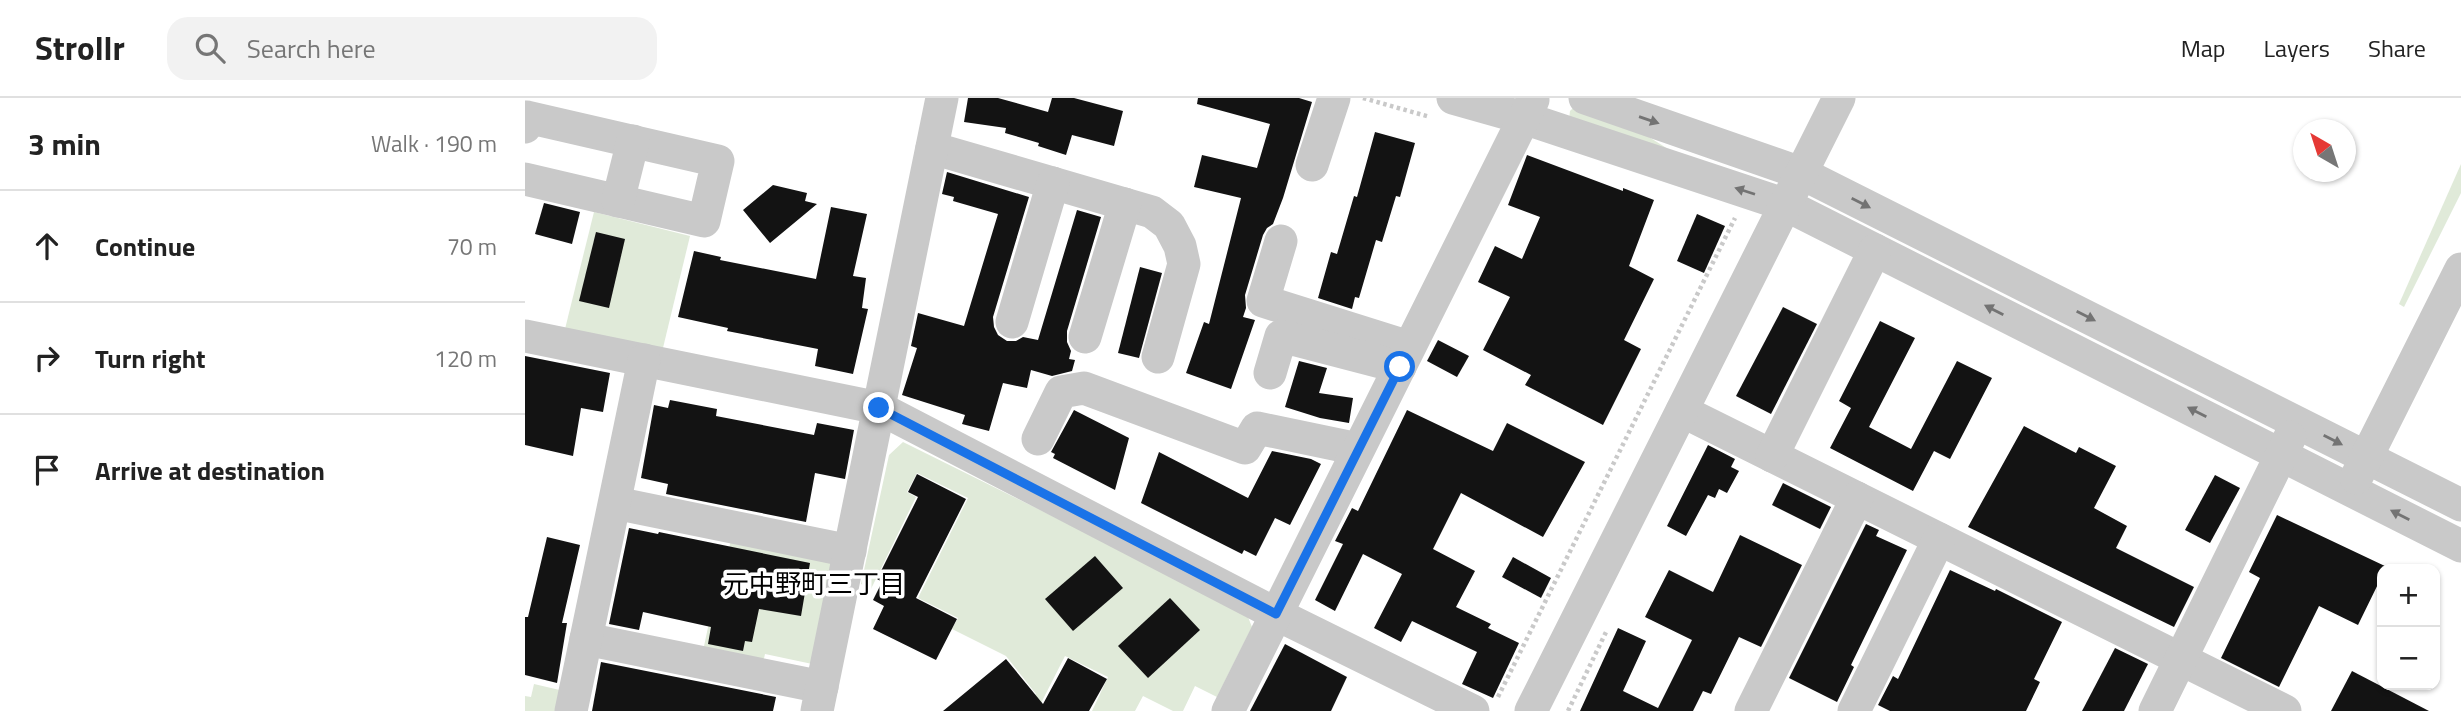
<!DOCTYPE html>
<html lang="en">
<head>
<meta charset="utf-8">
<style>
	body { margin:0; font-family:"Titillium Web","Noto Sans JP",sans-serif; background:#f2f2f2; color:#222 }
	.controls { position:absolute; right:21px; bottom:21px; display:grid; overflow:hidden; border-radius:14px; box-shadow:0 2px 5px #0004 }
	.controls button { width:63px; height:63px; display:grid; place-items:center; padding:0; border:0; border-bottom:2px solid #e0e0e0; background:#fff; color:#222; font:35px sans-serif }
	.compass { position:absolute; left:1768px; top:21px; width:63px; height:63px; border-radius:50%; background:#fff; box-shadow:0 2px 5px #0004; rotate:321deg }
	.stop { position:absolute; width:21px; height:21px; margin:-16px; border:5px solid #1a73e8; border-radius:50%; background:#fff }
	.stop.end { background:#1a73e8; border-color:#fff; box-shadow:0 2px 7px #0008 }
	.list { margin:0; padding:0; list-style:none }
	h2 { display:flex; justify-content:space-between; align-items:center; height:91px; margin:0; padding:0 28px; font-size:30px }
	h2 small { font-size:23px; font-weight:400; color:#767676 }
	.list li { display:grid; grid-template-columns:46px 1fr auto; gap:21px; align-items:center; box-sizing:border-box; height:112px; padding:0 28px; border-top:2px solid #e0e0e0 }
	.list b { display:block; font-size:26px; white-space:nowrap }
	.list em { font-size:23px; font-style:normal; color:#767676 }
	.icon { flex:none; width:38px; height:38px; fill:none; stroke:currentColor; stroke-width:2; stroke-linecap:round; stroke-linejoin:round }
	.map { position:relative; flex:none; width:1936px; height:613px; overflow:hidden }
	header { display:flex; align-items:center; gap:42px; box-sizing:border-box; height:98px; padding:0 35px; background:#fff; border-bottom:2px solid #e0e0e0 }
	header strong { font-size:33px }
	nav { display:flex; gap:38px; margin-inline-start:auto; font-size:24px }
	.search { width:490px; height:63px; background:#f2f2f2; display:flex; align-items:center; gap:18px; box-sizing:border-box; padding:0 24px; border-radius:21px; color:#767676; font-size:26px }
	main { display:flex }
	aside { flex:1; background:#fff }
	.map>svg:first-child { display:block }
	.green { fill:#e0ead9 }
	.building { fill:#131313 }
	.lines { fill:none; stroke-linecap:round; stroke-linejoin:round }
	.path { stroke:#c9c9c9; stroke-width:4.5; stroke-dasharray:3.5 3.5; stroke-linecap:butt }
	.minor { stroke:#c9c9c9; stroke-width:33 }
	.oneway { fill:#737373 }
	.route { stroke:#1a73e8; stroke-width:9 }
	.labels { text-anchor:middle; stroke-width:7; stroke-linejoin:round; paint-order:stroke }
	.neighbourhood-label { font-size:26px; fill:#000; stroke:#fff }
</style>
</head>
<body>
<header>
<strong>Strollr</strong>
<div class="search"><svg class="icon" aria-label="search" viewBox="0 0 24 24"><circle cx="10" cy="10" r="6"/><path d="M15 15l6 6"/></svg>Search here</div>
<nav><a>Map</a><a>Layers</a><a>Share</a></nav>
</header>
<main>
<aside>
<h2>3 min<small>Walk · 190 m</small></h2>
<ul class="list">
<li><svg class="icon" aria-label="ahead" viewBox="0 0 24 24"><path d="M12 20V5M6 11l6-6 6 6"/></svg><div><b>Continue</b></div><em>70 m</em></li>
<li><svg class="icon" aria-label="right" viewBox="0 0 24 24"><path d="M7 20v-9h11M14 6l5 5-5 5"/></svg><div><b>Turn right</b></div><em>120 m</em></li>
<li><svg class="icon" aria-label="arrive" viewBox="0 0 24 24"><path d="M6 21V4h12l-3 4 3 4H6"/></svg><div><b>Arrive at destination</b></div></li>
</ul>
</aside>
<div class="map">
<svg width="1936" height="613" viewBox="0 0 1936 613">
	<rect width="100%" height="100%" fill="#fff"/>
	<g class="green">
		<path d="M 1048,10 L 1105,27 L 1143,51 L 1044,22 L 1045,13 Z"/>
		<path d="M 1936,66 L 1936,95 L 1879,209 L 1874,206 Z"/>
		<path d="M 69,114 L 165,138 L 137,254 L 40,231 Z"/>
		<path d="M 378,344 L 721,514 L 727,529 L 692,599 L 670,588 L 658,613 L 648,613 L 618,598 L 610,613 L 567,613 L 583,579 L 540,558 L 512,613 L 491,613 L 511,596 L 481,558 L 427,531 L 433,520 L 393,500 L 443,400 L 392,375 L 382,394 L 391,399 L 346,491 L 336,486 L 364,357 Z"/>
		<path d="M 207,436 L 313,457 L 292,567 L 240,556 L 238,565 L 178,553 L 190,496 L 195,496 Z"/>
		<path d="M 9,586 L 39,593 L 34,613 L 0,613 L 0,598 L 6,599 Z"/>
	</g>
	<g class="building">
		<path d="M 443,0 L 473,0 L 523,14 L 527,0 L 549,0 L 598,13 L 589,48 L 547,37 L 541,57 L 513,48 L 514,45 L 480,35 L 481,30 L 439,24 Z"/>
		<path d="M 673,0 L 774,0 L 787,4 L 758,100 L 748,126 L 742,130 L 738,137 L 720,197 L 721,210 L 718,219 L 730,222 L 706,291 L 661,275 L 679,224 L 684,226 L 716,100 L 669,89 L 677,57 L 732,70 L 745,26 L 672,6 Z"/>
		<path d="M 850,34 L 890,45 L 875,99 L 871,98 L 857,144 L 851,142 L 834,200 L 830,199 L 827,211 L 793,200 L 806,154 L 812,156 L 829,98 L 832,99 Z"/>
		<path d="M 1002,57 L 1098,93 L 1098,90 L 1129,102 L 1104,168 L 1129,181 L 1099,242 L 1116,251 L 1078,327 L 1000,287 L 1006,277 L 958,252 L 985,199 L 953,184 L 970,148 L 997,161 L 1015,119 L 983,107 Z"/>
		<path d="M 422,74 L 504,99 L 468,219 L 469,229 L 473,237 L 482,243 L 491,243 L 498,239 L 513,242 L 552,112 L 576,119 L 542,233 L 542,244 L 546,253 L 544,261 L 550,262 L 547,273 L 527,278 L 506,272 L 502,290 L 478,285 L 464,333 L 437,326 L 440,317 L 377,297 L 392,250 L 386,248 L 393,215 L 439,228 L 473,116 L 428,103 L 429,99 L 417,96 Z"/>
		<path d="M 248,87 L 282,95 L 280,103 L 292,106 L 245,145 L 218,112 Z"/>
		<path d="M 19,105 L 55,114 L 47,146 L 10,136 Z"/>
		<path d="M 306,109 L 342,116 L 328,178 L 341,180 L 337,210 L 343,211 L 328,276 L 290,268 L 293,251 L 202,233 L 203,230 L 153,219 L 169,153 L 196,159 L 195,162 L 291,181 Z"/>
		<path d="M 1172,116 L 1200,128 L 1179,175 L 1152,163 Z"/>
		<path d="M 71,134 L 100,141 L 84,210 L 54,203 Z"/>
		<path d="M 615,169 L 637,175 L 614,260 L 593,255 Z"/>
		<path d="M 1258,209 L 1292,226 L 1246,316 L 1211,298 Z"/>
		<path d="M 1355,223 L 1390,240 L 1344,329 L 1386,351 L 1432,263 L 1467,280 L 1425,361 L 1409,353 L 1388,393 L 1305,350 L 1326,310 L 1314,303 Z"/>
		<path d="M 913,242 L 944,258 L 932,279 L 902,263 Z"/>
		<path d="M 0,258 L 85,275 L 78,314 L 56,310 L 48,358 L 0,347 Z"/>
		<path d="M 774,263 L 802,270 L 794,295 L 828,300 L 824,325 L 795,320 L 760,309 Z"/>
		<path d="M 145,302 L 192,311 L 191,318 L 289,337 L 292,325 L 329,332 L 320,381 L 290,375 L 281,424 L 141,396 L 143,386 L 116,380 L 129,307 L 143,310 Z"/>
		<path d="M 549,312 L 604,340 L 590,392 L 528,360 L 530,356 L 526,354 Z"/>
		<path d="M 882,312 L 968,353 L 982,325 L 1060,364 L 1018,439 L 936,395 L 908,451 L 950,473 L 931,509 L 966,526 L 963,530 L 994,545 L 968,600 L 937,586 L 952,554 L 887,523 L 876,544 L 849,530 L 877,476 L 838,456 L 810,513 L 790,502 L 818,446 L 810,443 L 827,410 L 833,413 Z"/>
		<path d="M 1499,328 L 1551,355 L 1554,349 L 1591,368 L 1569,410 L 1602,428 L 1591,450 L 1669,489 L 1649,529 L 1443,429 Z"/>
		<path d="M 1183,347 L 1210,361 L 1206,369 L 1214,373 L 1202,395 L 1194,391 L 1190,400 L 1183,397 L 1161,438 L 1142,428 Z"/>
		<path d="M 747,353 L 786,361 L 796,366 L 765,427 L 750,420 L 731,458 L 719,452 L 717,456 L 616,405 L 634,354 L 723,400 Z"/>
		<path d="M 392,376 L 441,401 L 391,500 L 432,521 L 411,562 L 348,531 L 359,508 L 348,502 L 357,484 L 352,481 L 393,399 L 383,394 Z"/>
		<path d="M 1690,377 L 1715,390 L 1685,445 L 1660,432 Z"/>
		<path d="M 1258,385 L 1306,409 L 1295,431 L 1247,407 Z"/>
		<path d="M 1752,417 L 1862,469 L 1857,471 L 1857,478 L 1833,527 L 1794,508 L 1754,589 L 1696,560 L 1735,480 L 1724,474 Z"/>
		<path d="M 1341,426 L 1354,432 L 1351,438 L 1382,452 L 1326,567 L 1329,569 L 1312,604 L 1264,580 Z"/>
		<path d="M 104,430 L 133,436 L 134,434 L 285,465 L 276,518 L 234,511 L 227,544 L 220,543 L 218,553 L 183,546 L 186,529 L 118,514 L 114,532 L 84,526 Z"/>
		<path d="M 1215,437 L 1277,467 L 1236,549 L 1214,539 L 1186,596 L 1178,593 L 1168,613 L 1055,613 L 1093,530 L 1121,543 L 1098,593 L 1133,610 L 1167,542 L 1120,519 L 1144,472 L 1188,494 Z"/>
		<path d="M 22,439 L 55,447 L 37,525 L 42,525 L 32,585 L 0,577 L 0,519 L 3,519 Z"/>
		<path d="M 570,458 L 598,490 L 548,533 L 520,501 Z"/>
		<path d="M 988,459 L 1026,480 L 1016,500 L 977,479 Z"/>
		<path d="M 1425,472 L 1470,493 L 1471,491 L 1537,524 L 1509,581 L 1515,584 L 1501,613 L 1365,613 L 1353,607 L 1368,578 L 1373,581 Z"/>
		<path d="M 645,500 L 675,532 L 623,580 L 593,548 Z"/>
		<path d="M 760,546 L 822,579 L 806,613 L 725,613 Z"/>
		<path d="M 1590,550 L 1623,566 L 1599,613 L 1557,613 Z"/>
		<path d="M 543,560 L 582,581 L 564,613 L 418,613 L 481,561 L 518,606 Z"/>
		<path d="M 76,564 L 251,599 L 248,613 L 67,613 Z"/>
		<path d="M 1827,573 L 1904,613 L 1806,613 Z"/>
	</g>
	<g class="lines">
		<g class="path">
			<path d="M 838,0 L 905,19"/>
			<path d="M 973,599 L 1210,120"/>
			<path d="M 1043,613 L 1082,532"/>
		</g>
		<g class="minor">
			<path d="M 928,0 L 999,20 L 1261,107 L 1936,448"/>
			<path d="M 1060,0 L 1276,75 L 1936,407"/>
			<path d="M 0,29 L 2,19 L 193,63 L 179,123 L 0,81"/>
			<path d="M 407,50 L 627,114 L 644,127 L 655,148 L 659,166 L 633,259"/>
			<path d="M 787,67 L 809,0"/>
			<path d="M 93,103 L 108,43"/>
			<path d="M 756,143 L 738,203 L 884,249"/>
			<path d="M 487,224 L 528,85"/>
			<path d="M 0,238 L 354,310 L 751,516 L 948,613"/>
			<path d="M 560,239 L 600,106"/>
			<path d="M 745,275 L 756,238 L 875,269"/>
			<path d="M 1157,313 L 1760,613"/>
			<path d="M 513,341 L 536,294 L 559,290 L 720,350 L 732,330 L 833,351"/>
			<path d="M 1247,358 L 1350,152"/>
			<path d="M 1831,380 L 1936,171"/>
			<path d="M 90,405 L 325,453"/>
			<path d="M 61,541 L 297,589"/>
			<path d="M 46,613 L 119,262"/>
			<path d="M 292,613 L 417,0"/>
			<path d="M 703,613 L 1008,2"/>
			<path d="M 1006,613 L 1314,0"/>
			<path d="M 1226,613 L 1332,400"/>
			<path d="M 1329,613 L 1414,441"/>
			<path d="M 1630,613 L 1765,339"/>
		</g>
	</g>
	<defs><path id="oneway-solid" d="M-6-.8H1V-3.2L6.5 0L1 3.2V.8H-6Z" transform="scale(1.75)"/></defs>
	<g class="oneway">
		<use href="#oneway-solid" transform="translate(1124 22) rotate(19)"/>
		<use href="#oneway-solid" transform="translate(1220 93) rotate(-162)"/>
		<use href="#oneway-solid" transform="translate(1336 105) rotate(27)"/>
		<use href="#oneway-solid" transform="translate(1469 212) rotate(-153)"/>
		<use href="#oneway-solid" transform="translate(1561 218) rotate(27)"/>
		<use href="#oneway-solid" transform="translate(1672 314) rotate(-153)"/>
		<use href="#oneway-solid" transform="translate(1808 342) rotate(27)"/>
		<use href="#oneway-solid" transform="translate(1875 417) rotate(-153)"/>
	</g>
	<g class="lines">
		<path class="route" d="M 354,310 L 751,516 L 875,269"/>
	</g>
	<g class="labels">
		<g class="neighbourhood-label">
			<text x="289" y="495">元中野町三丁目</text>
		</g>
	</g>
</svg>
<div class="controls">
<button>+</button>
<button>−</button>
</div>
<svg class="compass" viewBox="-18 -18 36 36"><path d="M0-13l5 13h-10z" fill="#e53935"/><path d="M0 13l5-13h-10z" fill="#767676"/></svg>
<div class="stop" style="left:875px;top:269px"></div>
<div class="stop end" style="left:354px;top:310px"></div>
</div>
</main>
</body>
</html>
